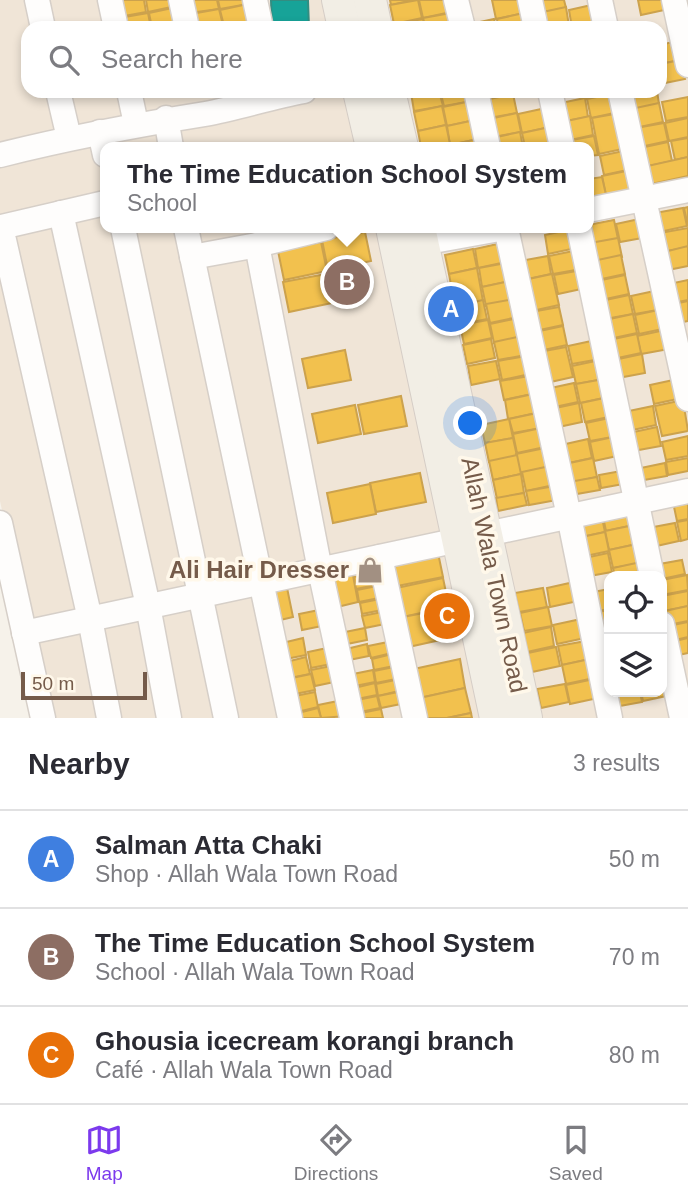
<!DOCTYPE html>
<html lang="en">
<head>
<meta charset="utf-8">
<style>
	body { margin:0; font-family:Arial,sans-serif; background:#f2f2f3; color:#2b2b33 }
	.controls { position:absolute; right:21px; bottom:21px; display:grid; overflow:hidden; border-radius:14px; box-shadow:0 4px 10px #0003 }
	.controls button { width:63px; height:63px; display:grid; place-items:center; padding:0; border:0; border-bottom:2px solid #e1e1e2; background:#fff; color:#2b2b33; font:35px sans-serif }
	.scale { position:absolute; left:21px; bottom:18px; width:126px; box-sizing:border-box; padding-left:7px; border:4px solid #755b4a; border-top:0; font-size:19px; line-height:24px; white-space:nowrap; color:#755b4a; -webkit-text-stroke:5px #fff8ea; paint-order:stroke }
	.you { position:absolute; left:471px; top:424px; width:24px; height:24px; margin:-18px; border:5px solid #fff; border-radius:50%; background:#1a73e8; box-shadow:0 0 0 10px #1a73e833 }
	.badge { display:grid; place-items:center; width:46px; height:46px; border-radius:50%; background:#7c3aed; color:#fff; font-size:23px; font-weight:700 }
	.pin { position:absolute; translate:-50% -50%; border:4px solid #fff; box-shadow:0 2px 7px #0006 }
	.popup { position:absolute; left:100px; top:142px; width:494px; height:91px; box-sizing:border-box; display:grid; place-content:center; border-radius:14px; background:#fff; filter:drop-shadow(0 2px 5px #0005); font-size:23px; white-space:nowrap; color:#7c7c81 }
	.popup b { font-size:26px; color:#2b2b33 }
	.popup::after { content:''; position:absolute; left:50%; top:100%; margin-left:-14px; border:14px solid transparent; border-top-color:#fff }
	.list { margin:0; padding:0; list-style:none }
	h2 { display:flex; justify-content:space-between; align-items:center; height:91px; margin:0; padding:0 28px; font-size:30px }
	h2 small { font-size:23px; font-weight:400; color:#7c7c81 }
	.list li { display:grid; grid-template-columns:46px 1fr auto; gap:21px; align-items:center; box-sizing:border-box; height:98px; padding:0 28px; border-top:2px solid #e1e1e2 }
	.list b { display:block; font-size:26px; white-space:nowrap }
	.list p { margin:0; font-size:23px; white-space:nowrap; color:#7c7c81 }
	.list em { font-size:23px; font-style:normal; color:#7c7c81 }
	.icon { flex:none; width:38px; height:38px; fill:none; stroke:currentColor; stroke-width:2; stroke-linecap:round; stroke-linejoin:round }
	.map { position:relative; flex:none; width:688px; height:718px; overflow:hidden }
	.search { position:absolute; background:#fff; box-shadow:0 4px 10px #0003; left:21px; right:21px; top:21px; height:77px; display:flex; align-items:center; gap:18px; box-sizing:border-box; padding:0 24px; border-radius:21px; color:#7c7c81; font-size:26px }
	.sheet { height:385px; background:#fff }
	nav { display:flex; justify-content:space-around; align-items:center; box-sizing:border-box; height:98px; border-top:2px solid #e1e1e2; background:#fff; font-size:19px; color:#7c7c81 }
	nav a { display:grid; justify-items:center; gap:4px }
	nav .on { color:#7c3aed }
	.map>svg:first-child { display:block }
	.residential { fill:#f0e5d7; fill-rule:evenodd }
	.homes { fill:#f2c14e; stroke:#cca24d; stroke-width:2 }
	.public { fill:#17a398; stroke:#338d81; stroke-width:2 }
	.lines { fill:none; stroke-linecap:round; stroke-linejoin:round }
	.minor-casing { stroke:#d6cfc8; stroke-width:27 }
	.major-casing { stroke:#d5cdc6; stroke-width:34 }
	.minor { stroke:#fefdfc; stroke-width:24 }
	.major { stroke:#f2eee5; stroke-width:32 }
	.labels { text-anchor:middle; stroke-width:7; stroke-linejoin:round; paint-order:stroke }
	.poi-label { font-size:24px; font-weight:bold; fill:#755b4a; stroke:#fff8ea; text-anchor:end }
	.street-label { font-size:24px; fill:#755b4a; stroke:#fff8ea }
</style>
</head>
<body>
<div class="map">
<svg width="688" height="718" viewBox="0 0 688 718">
	<rect width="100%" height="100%" fill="#f6f2ea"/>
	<path class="residential" d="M 0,0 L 688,0 L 688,718 L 46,718 L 0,501 ZM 28,28 L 660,28 L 660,91 L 28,91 ZM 105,147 L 588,147 L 588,228 L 105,228 ZM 609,576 L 662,576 L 662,692 L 609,692 Z"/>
	<g class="homes">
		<path d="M 115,0 L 144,0 L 146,12 L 119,17 Z"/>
		<path d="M 146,0 L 174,0 L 176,6 L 148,12 Z"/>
		<path d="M 187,0 L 217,0 L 219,9 L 189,13 Z"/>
		<path d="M 218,0 L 247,0 L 248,4 L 220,9 Z"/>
		<path d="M 390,0 L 413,0 L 391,5 Z"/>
		<path d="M 418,0 L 422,18 L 394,24 L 390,5 Z"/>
		<path d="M 419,0 L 448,0 L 451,12 L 423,18 Z"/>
		<path d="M 492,0 L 521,0 L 524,13 L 496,19 Z"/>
		<path d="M 535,0 L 564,0 L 566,8 L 538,13 Z"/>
		<path d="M 638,0 L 668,0 L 669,9 L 641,15 Z"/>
		<path d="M 248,4 L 252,21 L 224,26 L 220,10 Z"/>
		<path d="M 596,4 L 601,28 L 572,28 L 569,10 Z"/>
		<path d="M 177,7 L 180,24 L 152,28 L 149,13 Z"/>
		<path d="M 566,7 L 569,26 L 541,28 L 538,13 Z"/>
		<path d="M 219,9 L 223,25 L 194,28 L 191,14 Z"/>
		<path d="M 148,13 L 151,28 L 121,28 L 119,18 Z"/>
		<path d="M 451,13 L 454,28 L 425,28 L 423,18 Z"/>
		<path d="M 524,13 L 528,28 L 498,28 L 497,19 Z"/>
		<path d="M 423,19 L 425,28 L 396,28 L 395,24 Z"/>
		<path d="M 494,19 L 496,28 L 467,28 L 466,25 Z"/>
		<path d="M 677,41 L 680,60 L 660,64 L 660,45 Z"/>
		<path d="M 681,60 L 685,79 L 660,84 L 660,64 Z"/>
		<path d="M 420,91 L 439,91 L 443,106 L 414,111 L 411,93 Z"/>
		<path d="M 440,91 L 470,91 L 472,101 L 444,106 Z"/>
		<path d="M 483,91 L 512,91 L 512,94 L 484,100 Z"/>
		<path d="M 586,91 L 615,91 L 615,93 L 587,99 Z"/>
		<path d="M 627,91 L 657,91 L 659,104 L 631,110 Z"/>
		<path d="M 616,93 L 619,112 L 591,118 L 587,99 Z"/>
		<path d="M 513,94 L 517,113 L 489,118 L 485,100 Z"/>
		<path d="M 688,97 L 688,117 L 666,121 L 662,102 Z"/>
		<path d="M 585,98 L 588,117 L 560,122 L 556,104 Z"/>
		<path d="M 471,101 L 475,120 L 447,126 L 443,107 Z"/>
		<path d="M 659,103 L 663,122 L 635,128 L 631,109 Z"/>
		<path d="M 442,106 L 446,125 L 418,131 L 414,112 Z"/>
		<path d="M 546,108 L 550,127 L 522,133 L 518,114 Z"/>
		<path d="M 517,113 L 521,132 L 493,137 L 489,119 Z"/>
		<path d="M 620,113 L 627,148 L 599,154 L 592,118 Z"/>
		<path d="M 590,116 L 593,135 L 566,141 L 562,122 Z"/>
		<path d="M 688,118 L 688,137 L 669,141 L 665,123 Z"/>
		<path d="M 475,120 L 478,139 L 450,145 L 447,126 Z"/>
		<path d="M 664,123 L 668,141 L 640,147 L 636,128 Z"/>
		<path d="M 446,125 L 450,144 L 421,147 L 418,131 Z"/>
		<path d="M 550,127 L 554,146 L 525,147 L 522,133 Z"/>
		<path d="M 520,132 L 523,147 L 494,147 L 492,138 Z"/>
		<path d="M 594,136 L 598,155 L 588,156 L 588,147 L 567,147 L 566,141 Z"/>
		<path d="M 688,138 L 688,157 L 675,160 L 671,141 Z"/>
		<path d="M 478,139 L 479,147 L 450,147 L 450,145 Z"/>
		<path d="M 668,142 L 672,161 L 644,167 L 640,148 Z"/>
		<path d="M 628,150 L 632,169 L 604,175 L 600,156 Z"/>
		<path d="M 688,157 L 688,176 L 647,185 L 643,167 Z"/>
		<path d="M 631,170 L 634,189 L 606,195 L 602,176 Z"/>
		<path d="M 602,177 L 606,195 L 588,199 L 588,179 Z"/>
		<path d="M 688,207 L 688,226 L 684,208 Z"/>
		<path d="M 683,208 L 687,226 L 659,232 L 655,213 Z"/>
		<path d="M 644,218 L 648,237 L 620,242 L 616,224 Z"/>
		<path d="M 614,220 L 618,239 L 590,244 L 588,225 Z"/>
		<path d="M 688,228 L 688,247 L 663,252 L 660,233 Z"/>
		<path d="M 572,229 L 576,248 L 548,254 L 545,235 Z"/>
		<path d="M 365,232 L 371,261 L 328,270 L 322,240 Z"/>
		<path d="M 618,238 L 622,257 L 594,262 L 590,243 Z"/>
		<path d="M 321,242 L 327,271 L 284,280 L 278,251 Z"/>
		<path d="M 502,243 L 506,262 L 478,268 L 475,249 Z"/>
		<path d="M 688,246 L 688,266 L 668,270 L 664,252 Z"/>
		<path d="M 473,249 L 477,268 L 449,274 L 445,255 Z"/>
		<path d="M 578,250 L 581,269 L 553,274 L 549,256 Z"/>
		<path d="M 621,255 L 625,274 L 597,280 L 593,261 Z"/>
		<path d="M 548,256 L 551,274 L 523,280 L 520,261 Z"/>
		<path d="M 506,263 L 510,281 L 482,287 L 479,268 Z"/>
		<path d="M 477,268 L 483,301 L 455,307 L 449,274 Z"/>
		<path d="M 582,270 L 586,288 L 558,294 L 554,275 Z"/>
		<path d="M 326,274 L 332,303 L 289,312 L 283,282 Z"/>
		<path d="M 552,274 L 559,305 L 532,311 L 524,280 Z"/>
		<path d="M 625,275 L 629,294 L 601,300 L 597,281 Z"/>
		<path d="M 688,280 L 688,300 L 673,303 L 669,284 Z"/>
		<path d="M 510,281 L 514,300 L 486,306 L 482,287 Z"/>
		<path d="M 659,290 L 663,309 L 635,314 L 631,296 Z"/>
		<path d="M 629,295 L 633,314 L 605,319 L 601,301 Z"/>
		<path d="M 514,299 L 518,317 L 490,323 L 486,304 Z"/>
		<path d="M 483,300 L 487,319 L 459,325 L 455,306 Z"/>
		<path d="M 688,301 L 688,321 L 678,323 L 674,304 Z"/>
		<path d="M 559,307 L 563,325 L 535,331 L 531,312 Z"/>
		<path d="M 663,309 L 667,328 L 639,334 L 635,315 Z"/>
		<path d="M 633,314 L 637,333 L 609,339 L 605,320 Z"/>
		<path d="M 518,318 L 521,337 L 494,343 L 490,324 Z"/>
		<path d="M 488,320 L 492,338 L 464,344 L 460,325 Z"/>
		<path d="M 563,326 L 567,345 L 539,351 L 535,332 Z"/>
		<path d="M 665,330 L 669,349 L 641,354 L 637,336 Z"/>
		<path d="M 637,334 L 641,353 L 613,359 L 609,340 Z"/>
		<path d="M 522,336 L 526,355 L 498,360 L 494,342 Z"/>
		<path d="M 491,339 L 495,358 L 467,364 L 463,345 Z"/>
		<path d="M 596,340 L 600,359 L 572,364 L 568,346 Z"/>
		<path d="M 566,347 L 573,377 L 546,383 L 539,352 Z"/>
		<path d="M 345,350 L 351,380 L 308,388 L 302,359 Z"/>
		<path d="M 642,354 L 645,373 L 618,378 L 614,360 Z"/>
		<path d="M 526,356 L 530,374 L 502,380 L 498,361 Z"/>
		<path d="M 600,360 L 604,379 L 576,384 L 572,366 Z"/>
		<path d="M 496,361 L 500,379 L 471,385 L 468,366 Z"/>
		<path d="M 529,376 L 532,394 L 504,400 L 500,381 Z"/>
		<path d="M 604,379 L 608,397 L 580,403 L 576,384 Z"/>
		<path d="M 678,379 L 682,398 L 654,404 L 650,385 Z"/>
		<path d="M 574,383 L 578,402 L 550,408 L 546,389 Z"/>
		<path d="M 533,394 L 536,413 L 508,419 L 505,400 Z"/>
		<path d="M 401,396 L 407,426 L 364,434 L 358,405 Z"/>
		<path d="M 609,397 L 613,416 L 585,422 L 581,403 Z"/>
		<path d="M 683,400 L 688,431 L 662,436 L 655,406 Z"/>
		<path d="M 579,403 L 582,422 L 554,428 L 551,409 Z"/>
		<path d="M 355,405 L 361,434 L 318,443 L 312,414 Z"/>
		<path d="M 653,406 L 656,425 L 628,431 L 624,412 Z"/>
		<path d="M 537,413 L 541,428 L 513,433 L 509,419 Z"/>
		<path d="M 614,417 L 618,436 L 590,441 L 586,423 Z"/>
		<path d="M 509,419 L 513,438 L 485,443 L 481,425 Z"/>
		<path d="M 657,427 L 661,446 L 633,451 L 629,433 Z"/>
		<path d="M 541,428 L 545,447 L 517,453 L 513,434 Z"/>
		<path d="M 618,436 L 622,455 L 594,461 L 590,442 Z"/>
		<path d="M 688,436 L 688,456 L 666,460 L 662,442 Z"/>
		<path d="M 513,438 L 517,456 L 489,462 L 485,443 Z"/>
		<path d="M 588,439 L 592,458 L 564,464 L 561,445 Z"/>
		<path d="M 545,448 L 548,467 L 520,473 L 516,454 Z"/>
		<path d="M 517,455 L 521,474 L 493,480 L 489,461 Z"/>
		<path d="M 593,458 L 597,477 L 569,483 L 565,464 Z"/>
		<path d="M 688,458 L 688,471 L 668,475 L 666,462 Z"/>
		<path d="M 665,463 L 667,476 L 638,481 L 636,469 Z"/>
		<path d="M 550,466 L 554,485 L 526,491 L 522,472 Z"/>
		<path d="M 627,470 L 629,483 L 601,488 L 599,475 Z"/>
		<path d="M 420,473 L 426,502 L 376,512 L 370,483 Z"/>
		<path d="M 521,474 L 524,493 L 497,499 L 493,480 Z"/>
		<path d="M 597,477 L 600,490 L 571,495 L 569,482 Z"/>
		<path d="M 370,484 L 376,514 L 333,523 L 327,493 Z"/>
		<path d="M 555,486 L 557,500 L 529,505 L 526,491 Z"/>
		<path d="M 524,493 L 527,505 L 498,511 L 496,498 Z"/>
		<path d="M 688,499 L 688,519 L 677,521 L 673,502 Z"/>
		<path d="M 630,506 L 634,525 L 606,531 L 602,512 Z"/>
		<path d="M 601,513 L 605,532 L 577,538 L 573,519 Z"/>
		<path d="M 688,520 L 688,539 L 681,541 L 677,522 Z"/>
		<path d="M 675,523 L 679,541 L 652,547 L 648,528 Z"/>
		<path d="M 634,525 L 637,544 L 609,550 L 605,531 Z"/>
		<path d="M 605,532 L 609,551 L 581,557 L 577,538 Z"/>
		<path d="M 637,544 L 641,563 L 613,568 L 609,550 Z"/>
		<path d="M 437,548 L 443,577 L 392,587 L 386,558 Z"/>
		<path d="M 608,553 L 612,572 L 584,577 L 580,559 Z"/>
		<path d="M 682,560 L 685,574 L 662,579 L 654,565 Z"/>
		<path d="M 641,562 L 644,576 L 615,576 L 613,568 Z"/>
		<path d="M 352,570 L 358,602 L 333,608 L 326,575 Z"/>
		<path d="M 379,572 L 381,584 L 356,589 L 354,577 Z"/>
		<path d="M 687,575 L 688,590 L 662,595 L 662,580 Z"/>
		<path d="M 443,578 L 449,607 L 398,618 L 392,589 Z"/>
		<path d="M 574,582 L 578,601 L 550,607 L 547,588 Z"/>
		<path d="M 286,583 L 293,617 L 272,622 L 265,588 Z"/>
		<path d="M 382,585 L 384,597 L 359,602 L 357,590 Z"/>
		<path d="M 543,588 L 547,607 L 519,612 L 515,593 Z"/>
		<path d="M 609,589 L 609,609 L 592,612 L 588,593 Z"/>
		<path d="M 688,591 L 688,606 L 664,611 L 662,596 Z"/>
		<path d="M 385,598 L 387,609 L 362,614 L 360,603 Z"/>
		<path d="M 688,606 L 688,621 L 668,625 L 665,611 Z"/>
		<path d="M 548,607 L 552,626 L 524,631 L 520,613 Z"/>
		<path d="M 449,608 L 454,637 L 404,648 L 398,618 Z"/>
		<path d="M 324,609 L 327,625 L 302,630 L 299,614 Z"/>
		<path d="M 609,610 L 609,629 L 596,632 L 592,613 Z"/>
		<path d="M 387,611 L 390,623 L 365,628 L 362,616 Z"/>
		<path d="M 581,619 L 585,638 L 557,644 L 553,625 Z"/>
		<path d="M 688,622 L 688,637 L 671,641 L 668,626 Z"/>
		<path d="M 551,627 L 554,646 L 527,652 L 523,633 Z"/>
		<path d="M 365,628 L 367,640 L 342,645 L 340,633 Z"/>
		<path d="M 609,631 L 609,650 L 601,652 L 597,633 Z"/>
		<path d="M 303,638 L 306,655 L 281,660 L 278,644 Z"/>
		<path d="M 688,638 L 688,653 L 674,656 L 671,642 Z"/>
		<path d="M 393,641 L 396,652 L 371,658 L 368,646 Z"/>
		<path d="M 586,641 L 590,659 L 562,665 L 558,646 Z"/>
		<path d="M 367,644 L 369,656 L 344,661 L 342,650 Z"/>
		<path d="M 332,647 L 336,663 L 311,668 L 308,652 Z"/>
		<path d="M 556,647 L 560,666 L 532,672 L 528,653 Z"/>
		<path d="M 396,653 L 399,665 L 374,670 L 372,659 Z"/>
		<path d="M 306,657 L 310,674 L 285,679 L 282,663 Z"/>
		<path d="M 460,659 L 465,688 L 415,699 L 409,670 Z"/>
		<path d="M 590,659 L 594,678 L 566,684 L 562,665 Z"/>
		<path d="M 336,665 L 339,681 L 315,686 L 311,670 Z"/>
		<path d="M 399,666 L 401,678 L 376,683 L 374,671 Z"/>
		<path d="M 373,670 L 375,682 L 350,687 L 348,675 Z"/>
		<path d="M 311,674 L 315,690 L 290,695 L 287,679 Z"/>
		<path d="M 662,678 L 671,695 L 643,701 L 641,692 L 662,692 Z"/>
		<path d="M 400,679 L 403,690 L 378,696 L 376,684 Z"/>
		<path d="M 594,679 L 598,698 L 570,704 L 566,685 Z"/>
		<path d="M 375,683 L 377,695 L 352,700 L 350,689 Z"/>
		<path d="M 565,684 L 569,702 L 541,708 L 537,689 Z"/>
		<path d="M 465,688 L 471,713 L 447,718 L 419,718 L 415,699 Z"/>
		<path d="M 403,691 L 406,703 L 381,708 L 378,696 Z"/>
		<path d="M 315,692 L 318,707 L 293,713 L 290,697 Z"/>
		<path d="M 610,692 L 640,692 L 642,702 L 614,707 Z"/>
		<path d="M 377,696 L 380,708 L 355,713 L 352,701 Z"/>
		<path d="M 343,700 L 347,716 L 321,718 L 318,705 Z"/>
		<path d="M 318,708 L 321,718 L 295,718 L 294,714 Z"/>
		<path d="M 381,709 L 383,718 L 357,718 L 356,714 Z"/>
		<path d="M 471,713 L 472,718 L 447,718 Z"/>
	</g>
	<path class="public" d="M 271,0 L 308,0 L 309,28 L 272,28 Z"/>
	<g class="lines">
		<g class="minor-casing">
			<g id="minor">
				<path d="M 37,0 L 43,28"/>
				<path d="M 110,0 L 116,28"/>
				<path d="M 181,0 L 187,28"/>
				<path d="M 255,0 L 261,28"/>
				<path d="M 456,0 L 463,28"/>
				<path d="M 530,0 L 536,28"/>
				<path d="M 600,0 L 606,28"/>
				<path d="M 674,0 L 688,65"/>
				<path d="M 58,91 L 69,138"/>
				<path d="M 129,91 L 136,124"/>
				<path d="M 476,91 L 488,147"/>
				<path d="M 550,91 L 562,147"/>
				<path d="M 620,91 L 688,399"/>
				<path d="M 166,118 L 171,147"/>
				<path d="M 100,132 L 105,155"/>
				<path d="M 0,155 C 68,138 136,125 205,114 C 238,108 271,97 304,91"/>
				<path d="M 105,203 L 1,227 L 90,619 L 109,718"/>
				<path d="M 588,210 L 688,190"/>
				<path d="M 61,213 L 148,606 L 169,718"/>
				<path d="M 123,228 L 226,718"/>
				<path d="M 186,228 L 290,718"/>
				<path d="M 506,228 L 569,516 L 610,718"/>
				<path d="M 579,228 L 652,576"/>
				<path d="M 257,245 L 320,570 L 352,718"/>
				<path d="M 408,250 L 422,243 L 505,228"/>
				<path d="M 192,257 L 257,245 L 326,228"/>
				<path d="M 0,523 L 43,718"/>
				<path d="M 380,557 L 415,718"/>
				<path d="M 662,624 L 682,718"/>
				<path d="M 24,633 L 688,491"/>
			</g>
		</g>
		<g class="major-casing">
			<g id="major">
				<path d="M 338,0 L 344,28"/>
				<path d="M 370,0 L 376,28"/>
				<path d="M 359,91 L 372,147"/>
				<path d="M 389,91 L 402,147"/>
				<path d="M 392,228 L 496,718"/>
				<path d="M 419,228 L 526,718"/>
			</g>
		</g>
		<use href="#minor" class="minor"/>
		<use href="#major" class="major"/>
	</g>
	<defs>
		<g id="shop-bare" transform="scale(2.1)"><path d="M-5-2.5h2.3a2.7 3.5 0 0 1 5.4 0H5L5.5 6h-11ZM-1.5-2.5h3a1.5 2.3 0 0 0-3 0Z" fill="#a29082" stroke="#fff8ea" stroke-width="2.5" paint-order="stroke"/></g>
	</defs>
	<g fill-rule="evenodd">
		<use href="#shop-bare" x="370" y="570"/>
	</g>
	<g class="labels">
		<g class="poi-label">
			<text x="349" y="578">Ali Hair Dresser</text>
		</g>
		<g class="street-label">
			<text transform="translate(494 575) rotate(78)" y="8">Allah Wala Town Road</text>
		</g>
	</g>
</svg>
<div class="controls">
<button><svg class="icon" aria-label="locate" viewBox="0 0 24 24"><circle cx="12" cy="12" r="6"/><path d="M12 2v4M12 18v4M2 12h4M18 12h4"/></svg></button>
<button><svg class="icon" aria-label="layers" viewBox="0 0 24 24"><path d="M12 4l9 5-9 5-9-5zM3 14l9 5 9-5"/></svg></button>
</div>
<div class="scale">50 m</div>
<div class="you"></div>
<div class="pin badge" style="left:451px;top:309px;background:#3f7fe0">A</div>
<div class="pin badge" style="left:347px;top:282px;background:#8d6e63">B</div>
<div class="popup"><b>The Time Education School System</b>School</div>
<div class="pin badge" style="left:447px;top:616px;background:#e8710a">C</div>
<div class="search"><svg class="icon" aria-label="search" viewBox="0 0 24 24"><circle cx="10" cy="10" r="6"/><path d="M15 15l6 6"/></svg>Search here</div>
</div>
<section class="sheet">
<h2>Nearby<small>3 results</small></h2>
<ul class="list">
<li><span class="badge" style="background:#3f7fe0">A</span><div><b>Salman Atta Chaki</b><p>Shop · Allah Wala Town Road</p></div><em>50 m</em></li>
<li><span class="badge" style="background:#8d6e63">B</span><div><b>The Time Education School System</b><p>School · Allah Wala Town Road</p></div><em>70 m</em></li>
<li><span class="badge" style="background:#e8710a">C</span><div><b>Ghousia icecream korangi branch</b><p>Café · Allah Wala Town Road</p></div><em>80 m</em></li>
</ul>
</section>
<nav>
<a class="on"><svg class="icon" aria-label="map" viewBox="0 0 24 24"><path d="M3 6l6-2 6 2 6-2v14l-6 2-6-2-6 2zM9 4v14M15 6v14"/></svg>Map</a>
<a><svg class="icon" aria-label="directions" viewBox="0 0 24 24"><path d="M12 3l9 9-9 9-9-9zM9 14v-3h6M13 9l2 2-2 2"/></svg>Directions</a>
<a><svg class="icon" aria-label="saved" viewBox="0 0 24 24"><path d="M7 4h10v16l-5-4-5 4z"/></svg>Saved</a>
</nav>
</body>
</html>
